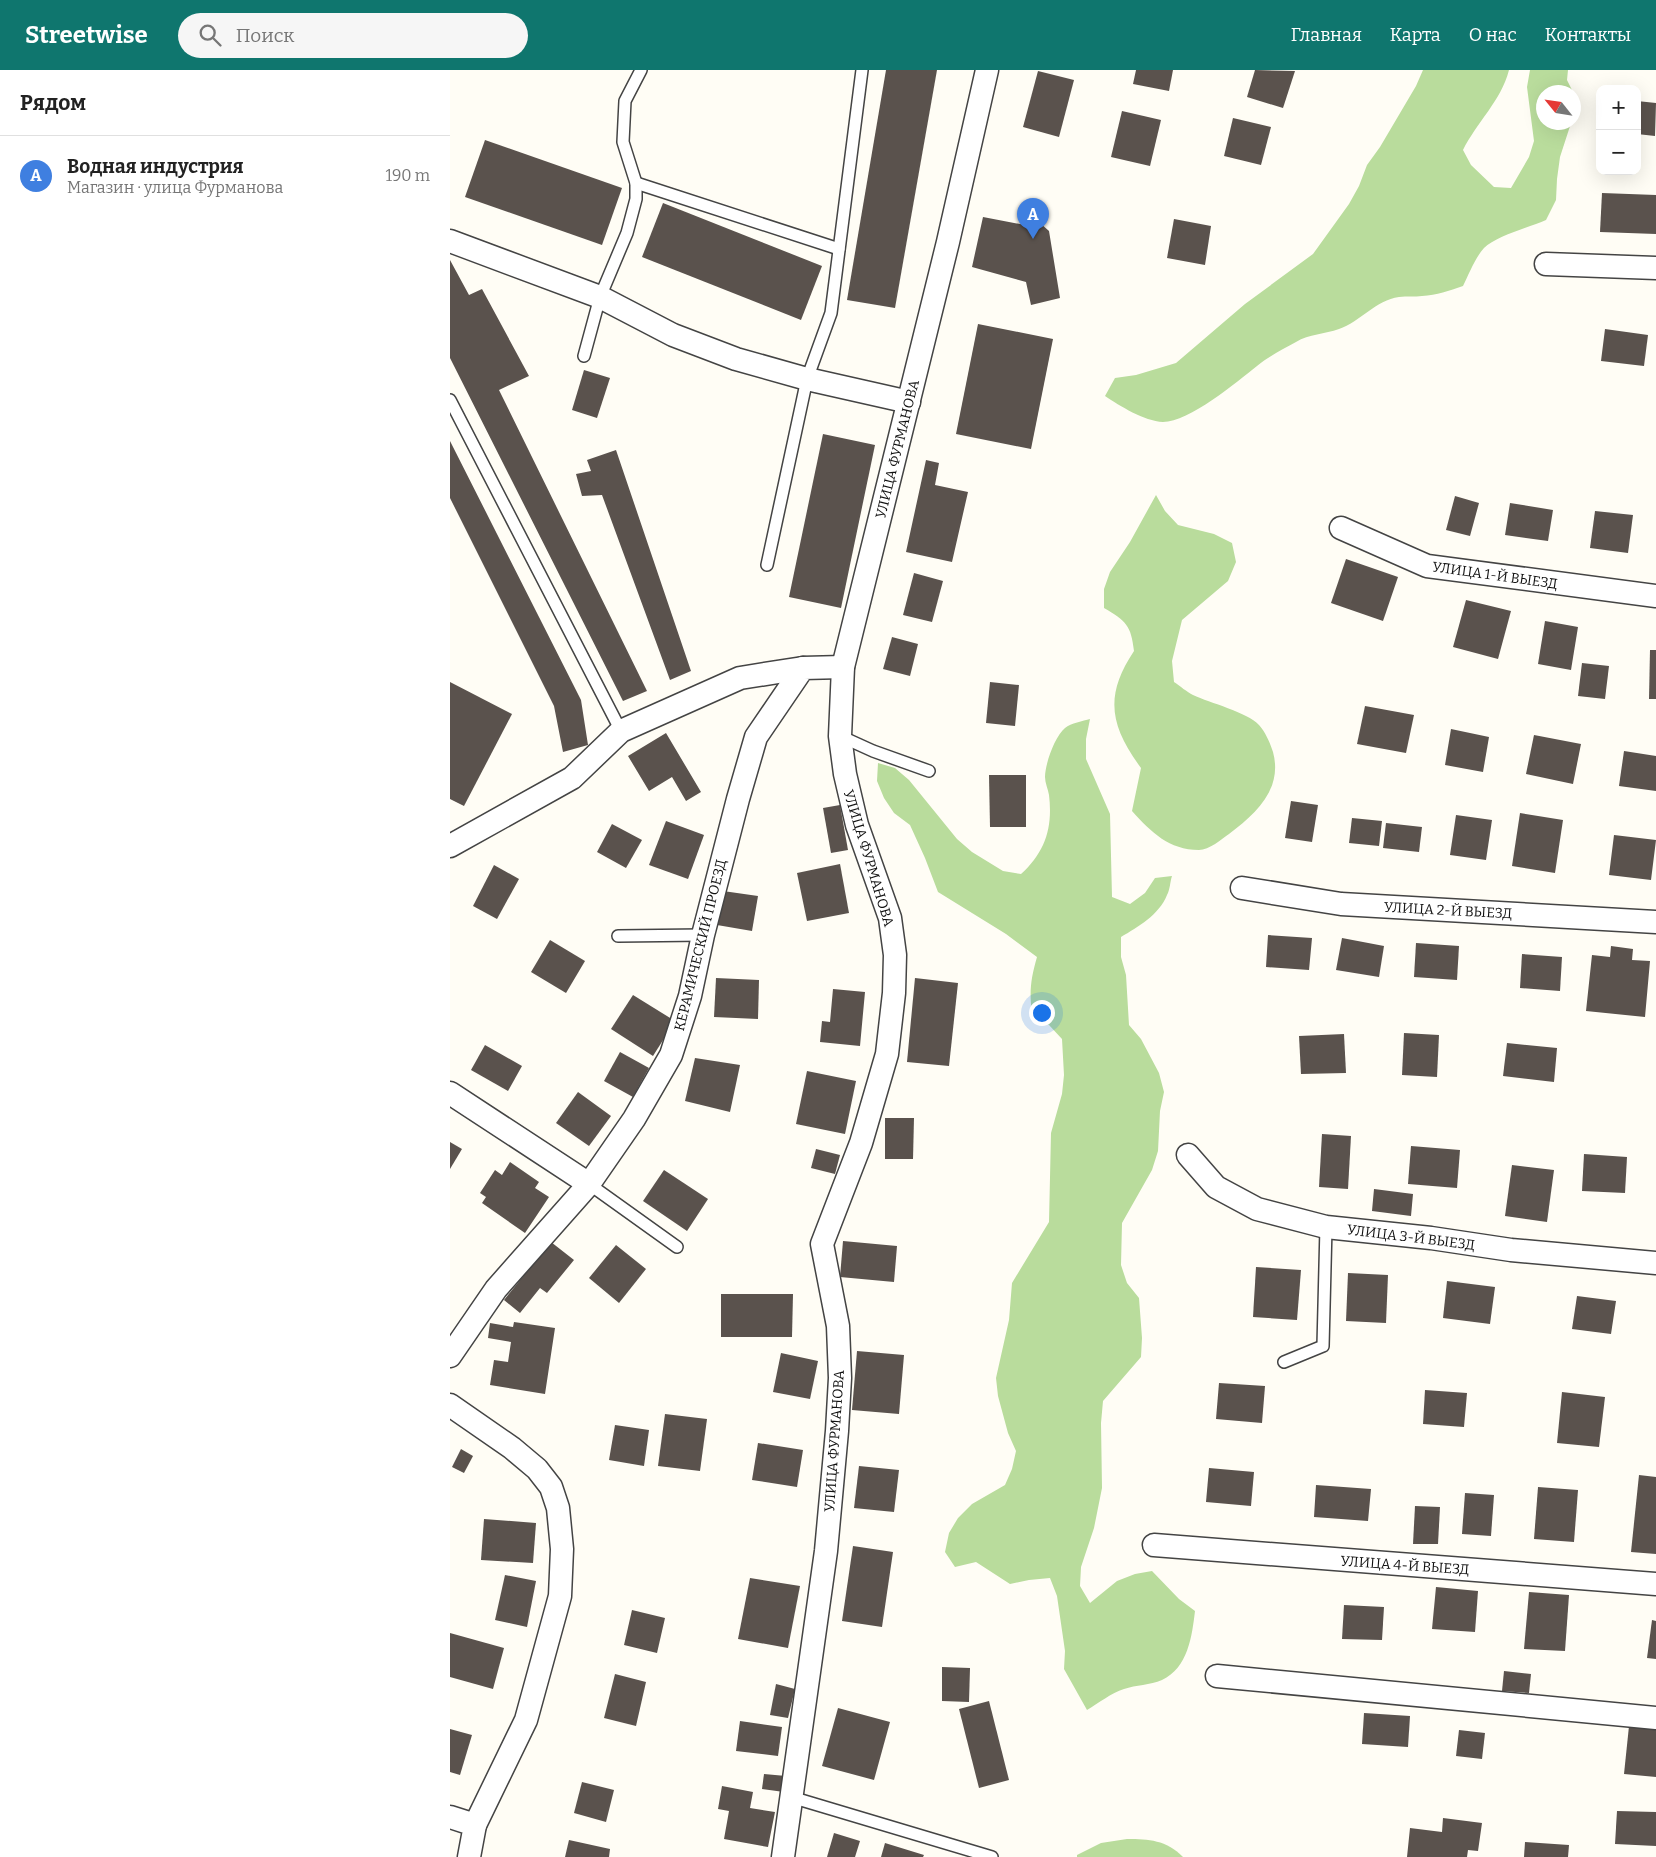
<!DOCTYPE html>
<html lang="ru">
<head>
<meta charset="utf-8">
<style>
	body { margin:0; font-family:Bitter,serif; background:#f6f6f6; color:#222 }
	.controls { position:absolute; right:15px; top:15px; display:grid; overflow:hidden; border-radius:10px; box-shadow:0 5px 20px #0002 }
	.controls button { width:45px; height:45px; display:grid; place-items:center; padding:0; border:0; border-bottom:1px solid #e0e0e0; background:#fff; color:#222; font:25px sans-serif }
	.compass { position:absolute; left:1086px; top:15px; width:45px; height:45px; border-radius:50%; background:#fff; box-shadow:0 5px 20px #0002; rotate:300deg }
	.you { position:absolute; left:591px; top:942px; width:18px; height:18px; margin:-12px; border:4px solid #fff; border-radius:50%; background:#1a73e8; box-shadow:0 0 0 8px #1a73e833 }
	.badge { display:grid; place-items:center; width:32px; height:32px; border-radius:50%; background:#0f766e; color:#fff; font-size:16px; font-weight:700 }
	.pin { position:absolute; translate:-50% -41px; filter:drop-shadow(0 1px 2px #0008) }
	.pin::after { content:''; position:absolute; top:26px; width:18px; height:15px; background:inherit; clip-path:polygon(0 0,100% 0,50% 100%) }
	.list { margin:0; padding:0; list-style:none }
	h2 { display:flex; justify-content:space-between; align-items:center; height:65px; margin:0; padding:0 20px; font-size:21px }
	h2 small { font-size:16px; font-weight:400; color:#767676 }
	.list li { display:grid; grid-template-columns:32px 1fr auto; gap:15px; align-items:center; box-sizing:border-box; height:80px; padding:0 20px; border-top:1px solid #e0e0e0 }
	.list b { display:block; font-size:19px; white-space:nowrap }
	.list p { margin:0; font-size:16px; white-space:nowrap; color:#767676 }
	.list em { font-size:16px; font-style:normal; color:#767676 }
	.icon { flex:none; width:28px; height:28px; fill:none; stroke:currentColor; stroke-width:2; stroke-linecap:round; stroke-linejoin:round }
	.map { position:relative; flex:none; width:1206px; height:1787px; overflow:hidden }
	header { display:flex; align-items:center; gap:30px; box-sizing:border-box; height:70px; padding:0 25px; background:#0f766e; color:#fff }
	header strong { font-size:24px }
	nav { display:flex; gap:28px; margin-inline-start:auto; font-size:18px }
	.search { width:350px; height:45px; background:#f6f6f6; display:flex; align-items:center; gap:12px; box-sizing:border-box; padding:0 18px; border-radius:28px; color:#767676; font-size:19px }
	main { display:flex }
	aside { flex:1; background:#fff }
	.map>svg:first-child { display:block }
	.forest { fill:#b9dc9c }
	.building { fill:#5a524d }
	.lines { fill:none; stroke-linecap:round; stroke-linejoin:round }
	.lane-casing { stroke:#444; stroke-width:14 }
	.street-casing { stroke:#444; stroke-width:25 }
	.lane { stroke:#fff; stroke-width:11 }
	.street { stroke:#fff; stroke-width:22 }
	.labels { text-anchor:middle; stroke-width:5; stroke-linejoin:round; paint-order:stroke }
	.street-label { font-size:14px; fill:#111; stroke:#fff }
</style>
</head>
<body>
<header>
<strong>Streetwise</strong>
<div class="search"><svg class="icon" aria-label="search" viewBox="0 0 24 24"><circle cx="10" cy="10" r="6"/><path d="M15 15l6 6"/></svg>Поиск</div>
<nav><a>Главная</a><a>Карта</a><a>О нас</a><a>Контакты</a></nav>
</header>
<main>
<aside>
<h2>Рядом<small></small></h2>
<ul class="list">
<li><span class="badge" style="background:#3f7fe0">A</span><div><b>Водная индустрия</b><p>Магазин · улица Фурманова</p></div><em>190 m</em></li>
</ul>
</aside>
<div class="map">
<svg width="1206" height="1787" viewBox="0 0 1206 1787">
	<rect width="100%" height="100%" fill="#fffdf5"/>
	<g class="forest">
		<path d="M 973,0 L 1059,0 C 1051,31 1027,52 1013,80 L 1021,95 L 1044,117 L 1061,118 L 1079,87 L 1084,71 L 1077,17 L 1080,0 L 1118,0 L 1117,10 L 1123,22 L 1094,22 L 1094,52 L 1121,53 L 1110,87 L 1107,109 L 1106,130 L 1096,150 C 1080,157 1046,166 1034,178 C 1025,188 1019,204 1013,216 C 999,221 987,225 972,226 C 965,227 957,226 949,227 C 926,230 910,252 889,259 C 875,264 859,264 846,272 C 833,279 818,287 807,296 C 787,312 739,352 713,352 C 694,351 670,336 655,326 L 665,308 L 686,305 L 726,293 L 795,234 L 863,184 L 899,134 L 909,116 L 917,95 L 930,77 L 966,16 Z"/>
		<path d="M 706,425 L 715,441 L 728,455 L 764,464 L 782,473 L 786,492 L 778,511 L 732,550 L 722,591 L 724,612 C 730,616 737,622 743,625 C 760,633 797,642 809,655 C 816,663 820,673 823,682 C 833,719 806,744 779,764 C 772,769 759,780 749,780 C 719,780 701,762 682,741 L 691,698 C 660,656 654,626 684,581 C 681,555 676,551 654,538 L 654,519 L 660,502 L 680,472 Z"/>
		<path d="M 640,649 L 636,669 L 636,689 L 660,744 L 662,827 L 680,834 L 695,823 L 705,808 L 722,806 C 720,812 720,820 717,825 C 709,845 688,857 671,867 L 671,887 L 676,905 L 679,955 L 691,969 L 709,1003 L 714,1022 L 710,1041 L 708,1081 L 702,1100 L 672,1153 L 671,1195 L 677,1213 L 689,1228 L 692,1268 L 691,1287 L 653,1331 L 651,1353 L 652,1418 L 644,1458 L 631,1497 L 630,1516 L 640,1533 L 667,1511 L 685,1504 L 702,1501 L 729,1529 L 745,1541 C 742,1566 738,1598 712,1610 C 700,1615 686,1615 674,1619 C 661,1623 649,1633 637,1640 L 614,1599 L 615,1581 L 607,1526 L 600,1508 L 579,1510 L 560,1514 L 526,1492 L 505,1497 L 495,1482 L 499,1463 L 508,1448 L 522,1434 L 555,1415 L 562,1399 L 566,1381 L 558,1363 L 548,1326 L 546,1308 L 559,1250 L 562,1213 L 599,1152 L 601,1063 L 612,1024 L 614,1005 L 612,969 L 599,955 L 582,943 C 579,921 581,908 587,887 L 556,864 L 488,822 L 475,788 L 460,755 L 444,743 L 434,728 L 427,711 L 428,693 L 445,698 L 459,710 L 507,769 L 522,782 L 553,801 L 571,804 C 595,782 603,758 599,725 C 598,719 595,713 595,707 C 595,694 605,666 615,658 C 621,653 633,651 640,649 Z"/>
		<path d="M 677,1769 C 699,1769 716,1770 733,1787 L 627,1787 L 627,1785 L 651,1773 Z"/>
	</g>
	<g class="building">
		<path d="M 436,0 L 487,0 L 445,238 L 397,230 Z"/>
		<path d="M 686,0 L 723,0 L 719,21 L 683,14 Z"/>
		<path d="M 805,0 L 845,1 L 833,38 L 797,27 Z"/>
		<path d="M 588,1 L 624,10 L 609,67 L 573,57 Z"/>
		<path d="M 1187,31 L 1206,33 L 1205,66 L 1187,64 Z"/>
		<path d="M 672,41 L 711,50 L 700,96 L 661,87 Z"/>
		<path d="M 783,48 L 821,57 L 811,95 L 774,86 Z"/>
		<path d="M 35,70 L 172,118 L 152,175 L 15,127 Z"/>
		<path d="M 1152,123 L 1206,125 L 1206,164 L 1150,162 Z"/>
		<path d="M 213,133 L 372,196 L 351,250 L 192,187 Z"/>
		<path d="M 533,147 L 575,155 L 590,153 L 599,161 L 610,228 L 581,235 L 576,212 L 522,197 Z"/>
		<path d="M 724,149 L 761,156 L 755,195 L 717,188 Z"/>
		<path d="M 0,190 L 19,225 L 32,219 L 79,306 L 49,320 L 197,621 L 173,631 L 0,288 Z"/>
		<path d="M 528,254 L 603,269 L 581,379 L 506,364 Z"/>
		<path d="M 1155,259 L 1198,265 L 1194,296 L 1151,291 Z"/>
		<path d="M 134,300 L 160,308 L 147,348 L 122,340 Z"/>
		<path d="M 373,364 L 425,375 L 391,538 L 339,527 Z"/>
		<path d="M 0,371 L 131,630 L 138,675 L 113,682 L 104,636 L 0,428 Z"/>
		<path d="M 166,380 L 241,601 L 220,610 L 152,425 L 132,426 L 126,404 L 141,401 L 137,390 Z"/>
		<path d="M 476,390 L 489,393 L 485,415 L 518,422 L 502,492 L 456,482 Z"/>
		<path d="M 1005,426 L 1029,433 L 1020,466 L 996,460 Z"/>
		<path d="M 1060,433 L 1103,440 L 1098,471 L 1055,465 Z"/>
		<path d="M 1145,441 L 1183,445 L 1178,483 L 1140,478 Z"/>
		<path d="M 896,489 L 948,507 L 933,551 L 881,533 Z"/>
		<path d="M 464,503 L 493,511 L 482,552 L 453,545 Z"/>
		<path d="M 1016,530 L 1061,541 L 1048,589 L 1003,577 Z"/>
		<path d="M 1095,551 L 1128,557 L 1121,600 L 1088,594 Z"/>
		<path d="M 442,567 L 468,574 L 460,606 L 433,599 Z"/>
		<path d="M 1200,580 L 1206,580 L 1206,629 L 1199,629 Z"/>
		<path d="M 1132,593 L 1159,596 L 1155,629 L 1128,626 Z"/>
		<path d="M 0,612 L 62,644 L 14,736 L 0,729 Z"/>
		<path d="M 540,612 L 569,615 L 565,656 L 536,653 Z"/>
		<path d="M 915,636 L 964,645 L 956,683 L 907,674 Z"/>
		<path d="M 1001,659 L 1039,667 L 1033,702 L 995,695 Z"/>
		<path d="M 216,663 L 251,722 L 236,731 L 222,707 L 199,721 L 178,686 Z"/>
		<path d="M 1084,665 L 1131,674 L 1123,714 L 1076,704 Z"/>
		<path d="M 1174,681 L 1206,686 L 1206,721 L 1169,716 Z"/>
		<path d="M 539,705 L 576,705 L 576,757 L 540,757 Z"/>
		<path d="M 841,731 L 868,735 L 862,772 L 835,768 Z"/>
		<path d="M 390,735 L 398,780 L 381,783 L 373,738 Z"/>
		<path d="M 1070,743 L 1113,750 L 1105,803 L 1062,796 Z"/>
		<path d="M 1006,745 L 1042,750 L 1036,790 L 1000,785 Z"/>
		<path d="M 902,748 L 932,751 L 929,776 L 899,773 Z"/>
		<path d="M 216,751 L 254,765 L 238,809 L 199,795 Z"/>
		<path d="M 936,753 L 972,757 L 969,782 L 933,778 Z"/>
		<path d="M 162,754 L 192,770 L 176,798 L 147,782 Z"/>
		<path d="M 1164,765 L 1206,770 L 1201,810 L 1159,805 Z"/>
		<path d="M 390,794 L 399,843 L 357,851 L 347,803 Z"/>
		<path d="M 44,795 L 69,809 L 47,849 L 23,836 Z"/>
		<path d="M 273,821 L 308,826 L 302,861 L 267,855 Z"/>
		<path d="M 818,865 L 862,868 L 859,900 L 816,897 Z"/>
		<path d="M 892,868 L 934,876 L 929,907 L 886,900 Z"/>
		<path d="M 100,870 L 135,891 L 116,923 L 81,902 Z"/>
		<path d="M 966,873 L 1009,876 L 1007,910 L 964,907 Z"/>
		<path d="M 1161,876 L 1183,879 L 1182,890 L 1200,891 L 1195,947 L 1136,941 L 1142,885 L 1160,887 Z"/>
		<path d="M 1072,884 L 1112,887 L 1110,921 L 1070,918 Z"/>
		<path d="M 266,908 L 309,910 L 308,949 L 264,947 Z"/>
		<path d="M 465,908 L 508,913 L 499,996 L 457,992 Z"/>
		<path d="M 383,919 L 415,922 L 410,976 L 370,972 L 372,951 L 380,952 Z"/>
		<path d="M 183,925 L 225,951 L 203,986 L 161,959 Z"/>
		<path d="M 954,963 L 989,965 L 987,1007 L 952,1005 Z"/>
		<path d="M 894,964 L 896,1003 L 851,1004 L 849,966 Z"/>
		<path d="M 1057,973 L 1107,978 L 1104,1012 L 1053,1006 Z"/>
		<path d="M 35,975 L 72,996 L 58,1021 L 21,1000 Z"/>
		<path d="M 170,982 L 199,998 L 183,1027 L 154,1011 Z"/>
		<path d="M 245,988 L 290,995 L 280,1042 L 235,1031 Z"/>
		<path d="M 357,1001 L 406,1011 L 395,1064 L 346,1054 Z"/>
		<path d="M 128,1022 L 161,1046 L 139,1076 L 106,1053 Z"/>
		<path d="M 435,1048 L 464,1048 L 463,1089 L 435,1089 Z"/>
		<path d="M 872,1064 L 901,1066 L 898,1119 L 869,1117 Z"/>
		<path d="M 0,1072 L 12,1079 L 0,1099 Z"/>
		<path d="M 961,1076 L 1010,1080 L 1007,1118 L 958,1114 Z"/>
		<path d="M 366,1079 L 390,1085 L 385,1104 L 361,1098 Z"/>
		<path d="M 1134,1084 L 1177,1087 L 1175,1123 L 1132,1121 Z"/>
		<path d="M 60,1092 L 89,1112 L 85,1118 L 99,1127 L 75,1163 L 32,1133 L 36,1127 L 30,1123 L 45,1100 L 52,1105 Z"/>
		<path d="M 1062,1095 L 1104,1100 L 1097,1152 L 1055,1146 Z"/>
		<path d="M 214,1100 L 258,1129 L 237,1161 L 193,1131 Z"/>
		<path d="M 924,1119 L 963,1124 L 961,1146 L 922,1141 Z"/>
		<path d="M 393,1171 L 447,1176 L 444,1212 L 390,1207 Z"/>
		<path d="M 101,1172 L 124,1190 L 97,1223 L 90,1218 L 70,1243 L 54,1230 Z"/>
		<path d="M 166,1175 L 196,1199 L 169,1233 L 139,1208 Z"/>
		<path d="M 806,1197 L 851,1200 L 847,1250 L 803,1247 Z"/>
		<path d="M 898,1203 L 938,1205 L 936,1253 L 896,1251 Z"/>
		<path d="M 997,1211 L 1045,1217 L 1040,1254 L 993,1248 Z"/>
		<path d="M 271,1224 L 343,1224 L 342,1267 L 271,1267 Z"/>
		<path d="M 1127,1226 L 1166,1231 L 1161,1264 L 1122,1259 Z"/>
		<path d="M 64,1252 L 105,1258 L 95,1324 L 40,1315 L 44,1290 L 58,1292 L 61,1272 L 38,1268 L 40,1253 L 63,1257 Z"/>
		<path d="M 407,1281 L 454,1285 L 449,1344 L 402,1340 Z"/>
		<path d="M 331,1283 L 368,1291 L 360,1329 L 323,1322 Z"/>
		<path d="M 769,1313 L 815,1316 L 812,1353 L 766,1349 Z"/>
		<path d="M 975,1320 L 1017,1323 L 1014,1357 L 973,1354 Z"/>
		<path d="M 1112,1322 L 1155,1327 L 1149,1377 L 1107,1373 Z"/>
		<path d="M 215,1344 L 257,1349 L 250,1401 L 208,1396 Z"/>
		<path d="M 165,1355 L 199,1360 L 194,1396 L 159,1390 Z"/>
		<path d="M 308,1373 L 353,1380 L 347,1417 L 302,1410 Z"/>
		<path d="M 11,1379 L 23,1386 L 14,1403 L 2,1397 Z"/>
		<path d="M 409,1396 L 449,1400 L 444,1442 L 404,1438 Z"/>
		<path d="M 759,1398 L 804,1402 L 801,1436 L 756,1432 Z"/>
		<path d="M 1189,1405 L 1206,1407 L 1206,1484 L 1181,1482 Z"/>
		<path d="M 866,1415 L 921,1419 L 918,1451 L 864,1447 Z"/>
		<path d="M 1088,1417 L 1128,1420 L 1124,1472 L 1084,1469 Z"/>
		<path d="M 1015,1423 L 1044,1425 L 1041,1466 L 1012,1464 Z"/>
		<path d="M 965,1436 L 990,1437 L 988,1474 L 963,1474 Z"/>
		<path d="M 34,1449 L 86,1453 L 83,1493 L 31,1490 Z"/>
		<path d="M 403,1476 L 443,1482 L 432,1557 L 392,1551 Z"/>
		<path d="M 55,1505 L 86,1511 L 77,1557 L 45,1550 Z"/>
		<path d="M 300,1508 L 350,1516 L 338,1578 L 288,1569 Z"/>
		<path d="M 986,1517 L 1028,1521 L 1025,1562 L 982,1559 Z"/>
		<path d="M 1079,1522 L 1119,1525 L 1115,1581 L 1074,1579 Z"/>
		<path d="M 894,1535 L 934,1537 L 932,1570 L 892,1569 Z"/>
		<path d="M 182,1540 L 215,1548 L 207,1583 L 174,1575 Z"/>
		<path d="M 1202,1550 L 1206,1551 L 1206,1589 L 1197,1588 Z"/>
		<path d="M 0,1563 L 54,1578 L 43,1619 L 0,1607 Z"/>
		<path d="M 492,1597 L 520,1598 L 519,1632 L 492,1631 Z"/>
		<path d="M 1054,1601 L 1081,1604 L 1079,1623 L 1052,1621 Z"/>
		<path d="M 165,1604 L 196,1612 L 186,1656 L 154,1648 Z"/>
		<path d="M 326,1614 L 345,1619 L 338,1648 L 320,1645 Z"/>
		<path d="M 539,1631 L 559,1710 L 529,1718 L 509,1639 Z"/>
		<path d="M 388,1638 L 440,1652 L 424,1710 L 372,1696 Z"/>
		<path d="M 914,1643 L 960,1646 L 958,1677 L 912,1674 Z"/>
		<path d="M 290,1651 L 332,1657 L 328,1686 L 286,1681 Z"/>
		<path d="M 1179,1656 L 1206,1659 L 1206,1707 L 1174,1704 Z"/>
		<path d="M 0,1659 L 22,1665 L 10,1705 L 0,1702 Z"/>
		<path d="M 1009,1660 L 1035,1663 L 1032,1689 L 1006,1686 Z"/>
		<path d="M 314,1704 L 336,1706 L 334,1722 L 312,1719 Z"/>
		<path d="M 132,1712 L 164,1720 L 156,1752 L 124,1743 Z"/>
		<path d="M 272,1716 L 303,1722 L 300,1738 L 325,1742 L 318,1777 L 274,1769 L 279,1741 L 268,1739 Z"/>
		<path d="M 1167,1741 L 1206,1742 L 1206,1776 L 1165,1774 Z"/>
		<path d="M 993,1748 L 1032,1753 L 1028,1781 L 1018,1780 L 1017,1787 L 957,1787 L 960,1758 L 992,1762 Z"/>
		<path d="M 384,1763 L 410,1771 L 405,1787 L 377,1787 Z"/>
		<path d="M 119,1770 L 160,1779 L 159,1787 L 115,1787 Z"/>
		<path d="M 1075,1772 L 1119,1775 L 1118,1787 L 1074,1787 Z"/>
		<path d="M 435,1773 L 474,1785 L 473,1787 L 431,1787 Z"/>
	</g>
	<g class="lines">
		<g class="lane-casing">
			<g id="lane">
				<path d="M 186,113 L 389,179"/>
				<path d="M 134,286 L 150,227 L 177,163 L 186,129 L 186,113 L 173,72 L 175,31 L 191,0"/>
				<path d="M 0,330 L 171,661"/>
				<path d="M 317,495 L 357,309 L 381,243 L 412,0"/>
				<path d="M 390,666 L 423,681 L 479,701"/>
				<path d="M 168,866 L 253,865"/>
				<path d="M 139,1114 L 227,1177"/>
				<path d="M 834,1292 L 873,1276 L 876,1157"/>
				<path d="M 341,1727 L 542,1787"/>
			</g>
		</g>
		<g class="street-casing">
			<g id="street">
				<path d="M 0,171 L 150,227 L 223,265 L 286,289 L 357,309 L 459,332"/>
				<path d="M 1096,194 L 1206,198"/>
				<path d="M 891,458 L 977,496 L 1206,526"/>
				<path d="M 0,776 L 122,708 L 171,661 L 290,608 L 353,598"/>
				<path d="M 792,818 L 891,834 L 1206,852"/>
				<path d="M 0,1023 L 139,1114"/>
				<path d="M 738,1085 L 766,1117 L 807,1139 L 876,1157 L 981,1168 L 1061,1180 L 1206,1193"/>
				<path d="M 0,1286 L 46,1219 L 139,1114 L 184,1049 L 221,985 L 240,926 L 253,865 L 288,729 L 306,667 L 353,598 L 393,597"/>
				<path d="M 0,1335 L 62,1378 L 87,1399 L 101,1417 L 108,1438 L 112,1479 L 110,1526 L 76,1650 L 25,1755"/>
				<path d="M 704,1475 L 1206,1514"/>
				<path d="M 767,1606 L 1206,1648"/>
				<path d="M 0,1747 L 25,1755 L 19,1787"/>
				<path d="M 333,1787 L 376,1481 L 387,1361 L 390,1308 L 388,1256 L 372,1174 L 411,1073 L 437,984 L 444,923 L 445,885 L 440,848 L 407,755 L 395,704 L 390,666 L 393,597 L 498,172 L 537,0"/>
			</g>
		</g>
		<use href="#lane" class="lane"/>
		<use href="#street" class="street"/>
	</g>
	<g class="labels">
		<g class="street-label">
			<text transform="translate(447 379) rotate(-76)" y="5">УЛИЦА ФУРМАНОВА</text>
			<text transform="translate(1045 505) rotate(8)" y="5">УЛИЦА 1-Й ВЫЕЗД</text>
			<text transform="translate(419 788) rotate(73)" y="5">УЛИЦА ФУРМАНОВА</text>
			<text transform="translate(998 840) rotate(3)" y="5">УЛИЦА 2-Й ВЫЕЗД</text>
			<text transform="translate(250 875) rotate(-76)" y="5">КЕРАМИЧЕСКИЙ ПРОЕЗД</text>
			<text transform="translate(961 1167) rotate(7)" y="5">УЛИЦА 3-Й ВЫЕЗД</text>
			<text transform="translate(384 1371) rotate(-86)" y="5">УЛИЦА ФУРМАНОВА</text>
			<text transform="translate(955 1495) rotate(4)" y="5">УЛИЦА 4-Й ВЫЕЗД</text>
		</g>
	</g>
</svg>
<div class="controls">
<button>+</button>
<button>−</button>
</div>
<svg class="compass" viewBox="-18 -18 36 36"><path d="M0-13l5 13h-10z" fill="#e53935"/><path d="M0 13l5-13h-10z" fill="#767676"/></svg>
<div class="you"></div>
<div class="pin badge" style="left:583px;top:169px;background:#3f7fe0">A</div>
</div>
</main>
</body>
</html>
